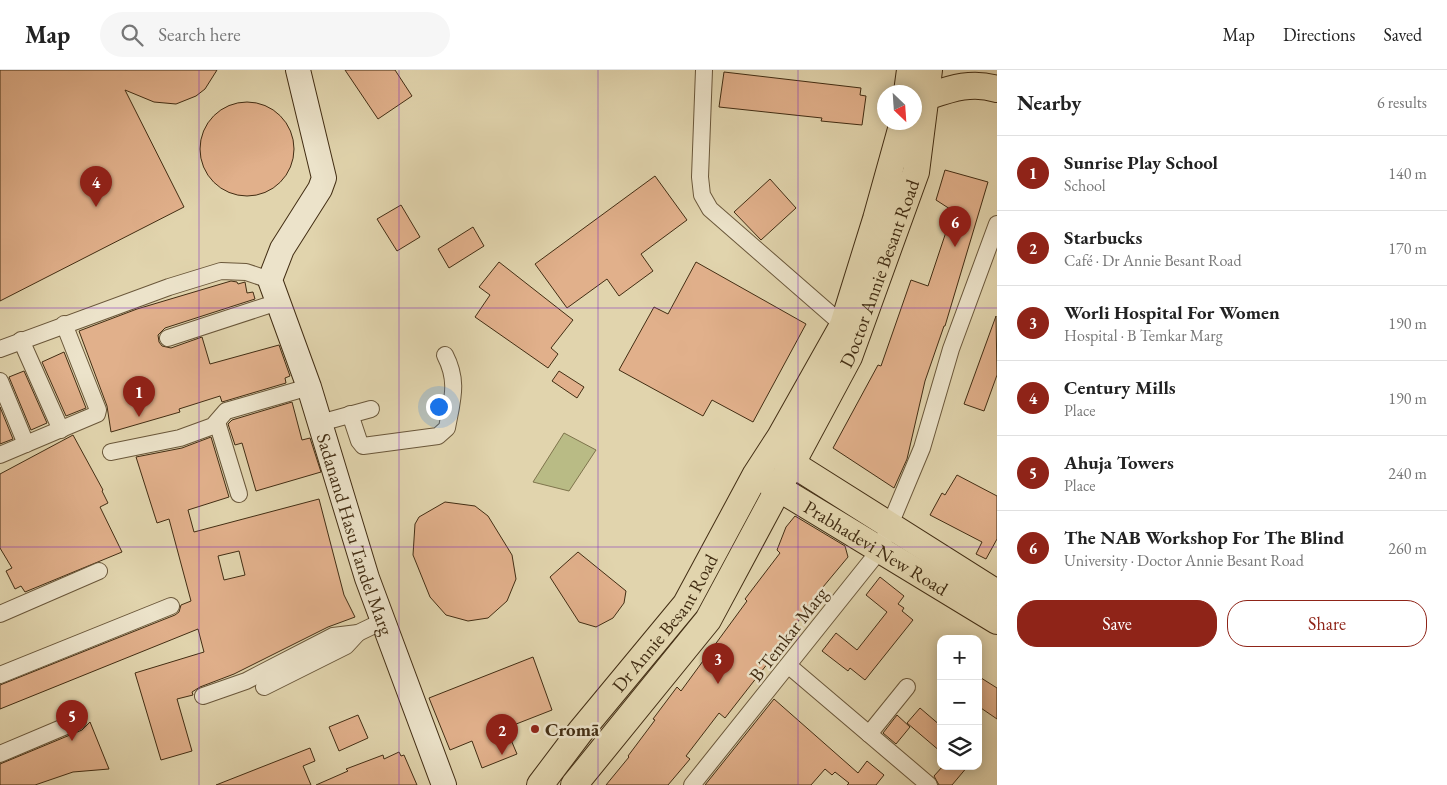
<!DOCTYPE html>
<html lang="en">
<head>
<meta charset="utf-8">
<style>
	body { margin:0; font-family:"EB Garamond",serif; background:#f6f6f6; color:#222 }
	.controls { position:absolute; right:15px; bottom:15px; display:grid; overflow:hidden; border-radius:10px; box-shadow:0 2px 12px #0003 }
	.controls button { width:45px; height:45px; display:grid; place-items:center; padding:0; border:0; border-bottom:1px solid #e0e0e0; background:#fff; color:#222; font:25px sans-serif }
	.compass { position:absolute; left:877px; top:15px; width:45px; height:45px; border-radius:50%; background:#fff; box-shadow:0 2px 12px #0003; rotate:155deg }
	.you { position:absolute; left:438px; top:336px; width:18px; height:18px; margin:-12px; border:4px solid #fff; border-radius:50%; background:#1a73e8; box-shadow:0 0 0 8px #1a73e833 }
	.badge { display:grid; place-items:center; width:32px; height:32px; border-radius:50%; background:#8f2418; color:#fff; font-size:16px; font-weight:700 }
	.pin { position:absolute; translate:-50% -41px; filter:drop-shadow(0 1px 2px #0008) }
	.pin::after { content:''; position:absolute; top:26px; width:18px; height:15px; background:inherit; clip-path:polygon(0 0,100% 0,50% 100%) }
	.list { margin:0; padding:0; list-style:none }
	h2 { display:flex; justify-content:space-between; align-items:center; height:65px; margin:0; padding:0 20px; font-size:21px }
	h2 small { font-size:16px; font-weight:400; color:#767676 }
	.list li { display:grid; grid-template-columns:32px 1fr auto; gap:15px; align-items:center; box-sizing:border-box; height:75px; padding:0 20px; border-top:1px solid #e0e0e0 }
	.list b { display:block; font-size:19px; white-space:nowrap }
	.list p { margin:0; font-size:16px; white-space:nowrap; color:#767676 }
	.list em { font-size:16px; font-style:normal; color:#767676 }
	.actions { display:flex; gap:10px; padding:15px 20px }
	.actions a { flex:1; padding:11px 0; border:1px solid #8f2418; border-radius:20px; text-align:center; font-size:18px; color:#8f2418 }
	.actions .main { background:#8f2418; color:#fff }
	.icon { flex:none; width:28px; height:28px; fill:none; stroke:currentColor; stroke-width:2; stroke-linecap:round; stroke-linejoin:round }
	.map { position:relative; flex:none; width:997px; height:715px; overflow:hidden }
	header { display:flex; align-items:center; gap:30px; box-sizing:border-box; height:70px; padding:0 25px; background:#fff; border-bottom:1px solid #e0e0e0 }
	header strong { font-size:24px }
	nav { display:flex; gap:28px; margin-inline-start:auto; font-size:18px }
	.search { width:350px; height:45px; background:#f6f6f6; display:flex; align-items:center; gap:12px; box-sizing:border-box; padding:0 18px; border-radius:28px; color:#767676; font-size:19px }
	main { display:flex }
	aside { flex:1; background:#fff }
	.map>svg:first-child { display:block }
	.green { fill:#b9bb85; stroke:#7e744c }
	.building { fill:#e1b08b; stroke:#422d13; fill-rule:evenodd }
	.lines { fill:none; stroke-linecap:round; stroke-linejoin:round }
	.street-casing { stroke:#6a573a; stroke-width:18 }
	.secondary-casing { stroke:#422d13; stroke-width:26 }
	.primary-casing { stroke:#422d13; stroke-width:28 }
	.street { stroke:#ece3ca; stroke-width:16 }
	.secondary { stroke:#ece3ca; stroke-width:24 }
	.primary { stroke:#e1d4ad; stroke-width:26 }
	.grid { fill:none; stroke:#7b2cbf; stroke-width:1; stroke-opacity:0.55 }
	.poi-dot { fill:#8f2418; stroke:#ece3ca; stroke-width:2 }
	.labels { text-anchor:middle; stroke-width:5; stroke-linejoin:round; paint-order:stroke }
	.street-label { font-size:19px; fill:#422d13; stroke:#ece3ca }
	.poi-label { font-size:19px; font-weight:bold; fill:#422d13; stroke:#ece3ca; text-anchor:start }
</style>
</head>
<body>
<header>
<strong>Map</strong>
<div class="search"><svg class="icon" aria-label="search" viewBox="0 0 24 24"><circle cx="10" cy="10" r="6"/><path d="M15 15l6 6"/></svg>Search here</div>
<nav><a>Map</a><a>Directions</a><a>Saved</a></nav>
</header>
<main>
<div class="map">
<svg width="997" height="715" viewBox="0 0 997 715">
	<rect width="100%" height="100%" fill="#e1d4ad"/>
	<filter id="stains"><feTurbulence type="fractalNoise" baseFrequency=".004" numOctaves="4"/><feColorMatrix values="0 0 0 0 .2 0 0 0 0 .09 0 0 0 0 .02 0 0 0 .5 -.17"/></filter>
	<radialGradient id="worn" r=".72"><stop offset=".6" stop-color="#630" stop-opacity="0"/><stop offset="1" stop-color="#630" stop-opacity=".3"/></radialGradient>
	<path class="green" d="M 564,363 L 596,380 L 569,421 L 533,412 Z"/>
	<g class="building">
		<path d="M 0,0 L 217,0 L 205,19 L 196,26 L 176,34 L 154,32 L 125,20 L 184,137 L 0,231 Z"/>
		<path d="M 345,0 L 395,0 L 412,26 L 378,49 Z"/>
		<path d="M 724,2 L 861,18 L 860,25 L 866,26 L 862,55 L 821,51 L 822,48 L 719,37 Z"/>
		<circle cx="247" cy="79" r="47"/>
		<path d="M 945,100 L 988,112 L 945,256 L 944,256 L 925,311 L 907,389 L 894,418 L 833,378 L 878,295 L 881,296 L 911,210 L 928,216 L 952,144 L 949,142 L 950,139 L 936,130 Z"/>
		<path d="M 655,106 L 687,150 L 641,184 L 653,201 L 619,226 L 607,209 L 567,238 L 535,194 Z"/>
		<path d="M 770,109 L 796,138 L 761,170 L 734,142 Z"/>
		<path d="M 401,135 L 420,167 L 397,181 L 377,149 Z"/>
		<path d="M 473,157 L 484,176 L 449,198 L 438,179 Z"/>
		<path d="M 499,192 L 573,250 L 551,278 L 558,284 L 548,298 L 475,247 L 490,225 L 479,217 Z"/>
		<path d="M 696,192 L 806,254 L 753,352 L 712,330 L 703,346 L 619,300 L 654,237 L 668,244 Z"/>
		<path d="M 231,211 L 237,212 L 238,214 L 245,212 L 247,223 L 253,222 L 255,229 L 165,258 L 158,265 L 159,272 L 162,276 L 171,278 L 202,267 L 210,294 L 279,275 L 290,306 L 285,308 L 286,313 L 222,332 L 220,326 L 179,339 L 180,342 L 111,362 L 107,336 L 79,261 L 137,239 Z"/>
		<path d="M 996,246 L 997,305 L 984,341 L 964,334 Z"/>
		<path d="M 64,282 L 86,338 L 66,346 L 42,292 Z"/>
		<path d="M 24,301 L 47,353 L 31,360 L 9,307 Z"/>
		<path d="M 559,301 L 584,317 L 577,328 L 552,311 Z"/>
		<path d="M 292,332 L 302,370 L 310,368 L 321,402 L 256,421 L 242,373 L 235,375 L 228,354 L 232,350 Z"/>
		<path d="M 0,337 L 13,369 L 0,374 Z"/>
		<path d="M 73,365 L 103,420 L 102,421 L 108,433 L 100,437 L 122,482 L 25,522 L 21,516 L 15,519 L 6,501 L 12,498 L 0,478 L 0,404 Z"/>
		<path d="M 211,367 L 229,427 L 188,440 L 194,462 L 319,429 L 344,525 L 355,547 L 328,557 L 234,604 L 200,617 L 192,622 L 193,625 L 177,629 L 192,681 L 161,690 L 135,603 L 204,582 L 198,559 L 0,639 L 0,615 L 175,545 L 179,542 L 181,535 L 191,531 L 169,449 L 157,453 L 136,387 L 182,378 ZM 239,481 L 245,505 L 224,510 L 218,486 Z"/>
		<path d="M 957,405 L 997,426 L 997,469 L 986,489 L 976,484 L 982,472 L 930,445 L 942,423 L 945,425 Z"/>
		<path d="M 445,432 L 475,436 L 488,446 L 512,485 L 516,509 L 507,531 L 488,548 L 468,551 L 446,545 L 430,527 L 413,485 L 415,454 L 419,447 Z"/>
		<path d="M 795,446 L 845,476 L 848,487 L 813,529 L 786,570 L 725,648 L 719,643 L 686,686 L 690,689 L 668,715 L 606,715 L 629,687 L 628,686 L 655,650 L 653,649 L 677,617 L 681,621 L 747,531 L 745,529 L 780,483 L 777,480 L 786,457 Z"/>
		<path d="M 578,482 L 626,521 L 624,533 L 613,548 L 596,557 L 579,552 L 550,507 Z"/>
		<path d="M 880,507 L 904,526 L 898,534 L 904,538 L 902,541 L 913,550 L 865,610 L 850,598 L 848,601 L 822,581 L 836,563 L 857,580 L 887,542 L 866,525 Z"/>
		<path d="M 533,587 L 552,640 L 506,658 L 517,684 L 482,698 L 472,671 L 450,680 L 429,628 Z"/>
		<path d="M 978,606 L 997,618 L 997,649 L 978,636 Z"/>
		<path d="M 774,629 L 858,703 L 867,691 L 884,705 L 876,715 L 847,715 L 849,713 L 835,702 L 832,705 L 825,699 L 811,715 L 705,715 Z"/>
		<path d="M 920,638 L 941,656 L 941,682 L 907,653 Z"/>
		<path d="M 358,645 L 368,668 L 339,681 L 329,657 Z"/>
		<path d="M 897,645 L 910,657 L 896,674 L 883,663 Z"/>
		<path d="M 90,652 L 109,699 L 73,702 L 35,715 L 0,715 L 0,694 L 82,660 Z"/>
		<path d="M 310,678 L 315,691 L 303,696 L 311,715 L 216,715 Z"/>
		<path d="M 399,682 L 401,686 L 404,685 L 417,715 L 316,715 L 348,701 L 346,699 L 383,685 L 384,689 Z"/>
		<path d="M 943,696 L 968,696 L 952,715 L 939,715 L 934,706 Z"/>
	</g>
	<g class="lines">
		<g class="street-casing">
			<g id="street">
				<path d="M 704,0 L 700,107 L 702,125 L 710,139 L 843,255"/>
				<path d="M 168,268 L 278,232"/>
				<path d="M 21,270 L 61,360"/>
				<path d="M 0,279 L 169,217 L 221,201 L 246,202 L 270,210"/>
				<path d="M 0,311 L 26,374"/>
				<path d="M 350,344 L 359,371 L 363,376 L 438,366 L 447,358 C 452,330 459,312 445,285"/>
				<path d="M 217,352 L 239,424"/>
				<path d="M 320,353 L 371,339"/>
				<path d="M 111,382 L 180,368 L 213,356 L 226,341 L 309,317"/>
				<path d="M 0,385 L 97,344 L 98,340 L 64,254"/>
				<path d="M 0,544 L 99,501"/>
				<path d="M 789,596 L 929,715"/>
				<path d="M 0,605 L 171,536"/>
				<path d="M 264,617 L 346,576 L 358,563"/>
				<path d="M 203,626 L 246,611 L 333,566 L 358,563 L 383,551"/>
				<path d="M 869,664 L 907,617"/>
				<path d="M 0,684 L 78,651"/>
				<path d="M 692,715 L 879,481 L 922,378 L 951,279 L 997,154"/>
			</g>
		</g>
		<g class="secondary-casing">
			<g id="secondary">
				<path id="s1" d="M 298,0 L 324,108 L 320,119 L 282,179 L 270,210 L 309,317 L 367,508 L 444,715"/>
			</g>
		</g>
		<g class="primary-casing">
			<g id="primary">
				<path d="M 907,22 L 910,0"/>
				<path d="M 926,27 C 950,19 971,11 997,19"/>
				<path d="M 780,386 L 997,523"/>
				<path id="s2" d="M 765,410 L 997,551"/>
				<path id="s3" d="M 540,715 L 580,662 L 686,534 L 756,404 L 780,367 L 843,255 L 876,149 L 903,52"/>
				<path id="s4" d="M 574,715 L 708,550 L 849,287 L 916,102 L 929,0"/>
			</g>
		</g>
		<use href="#street" class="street"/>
		<use href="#secondary" class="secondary"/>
		<use href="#primary" class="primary"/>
	</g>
	<path class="grid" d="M 199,0 L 199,715M 399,0 L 399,715M 598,0 L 598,715M 798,0 L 798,715M 0,238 L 997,238M 0,477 L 997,477"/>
	<circle class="poi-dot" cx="535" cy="659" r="5"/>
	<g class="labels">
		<g class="street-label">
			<text dy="7" stroke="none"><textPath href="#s4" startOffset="600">Doctor Annie Besant Road</textPath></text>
			<text dy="7" stroke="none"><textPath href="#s1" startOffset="495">Sadanand Hasu Tandel Marg</textPath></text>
			<text dy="7" stroke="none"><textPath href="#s2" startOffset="130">Prabhadevi New Road</textPath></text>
			<text dy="7" stroke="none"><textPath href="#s3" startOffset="205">Dr Annie Besant Road</textPath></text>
			<text transform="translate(788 564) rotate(-52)" y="7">B Temkar Marg</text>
		</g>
		<g class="poi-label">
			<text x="545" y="666">Cromā</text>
		</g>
	</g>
	<rect width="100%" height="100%" filter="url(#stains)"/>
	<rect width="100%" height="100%" fill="url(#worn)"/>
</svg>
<div class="controls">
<button>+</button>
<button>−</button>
<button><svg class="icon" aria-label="layers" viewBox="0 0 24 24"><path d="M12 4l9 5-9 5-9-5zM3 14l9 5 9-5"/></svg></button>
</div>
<svg class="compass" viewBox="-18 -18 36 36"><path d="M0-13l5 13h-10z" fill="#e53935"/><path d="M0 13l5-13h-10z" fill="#767676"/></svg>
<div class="you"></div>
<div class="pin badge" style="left:139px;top:347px">1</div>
<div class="pin badge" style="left:502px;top:685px">2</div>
<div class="pin badge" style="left:718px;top:614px">3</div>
<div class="pin badge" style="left:96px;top:137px">4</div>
<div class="pin badge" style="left:72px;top:671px">5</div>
<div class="pin badge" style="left:955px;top:177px">6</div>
</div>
<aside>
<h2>Nearby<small>6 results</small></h2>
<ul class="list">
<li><span class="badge">1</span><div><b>Sunrise Play School</b><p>School</p></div><em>140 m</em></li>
<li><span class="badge">2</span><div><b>Starbucks</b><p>Café · Dr Annie Besant Road</p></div><em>170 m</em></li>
<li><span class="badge">3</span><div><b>Worli Hospital For Women</b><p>Hospital · B Temkar Marg</p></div><em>190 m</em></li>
<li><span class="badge">4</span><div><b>Century Mills</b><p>Place</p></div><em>190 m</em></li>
<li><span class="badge">5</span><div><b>Ahuja Towers</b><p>Place</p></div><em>240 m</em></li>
<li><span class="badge">6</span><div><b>The NAB Workshop For The Blind</b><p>University · Doctor Annie Besant Road</p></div><em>260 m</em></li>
</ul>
<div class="actions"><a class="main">Save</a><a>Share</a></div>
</aside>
</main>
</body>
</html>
